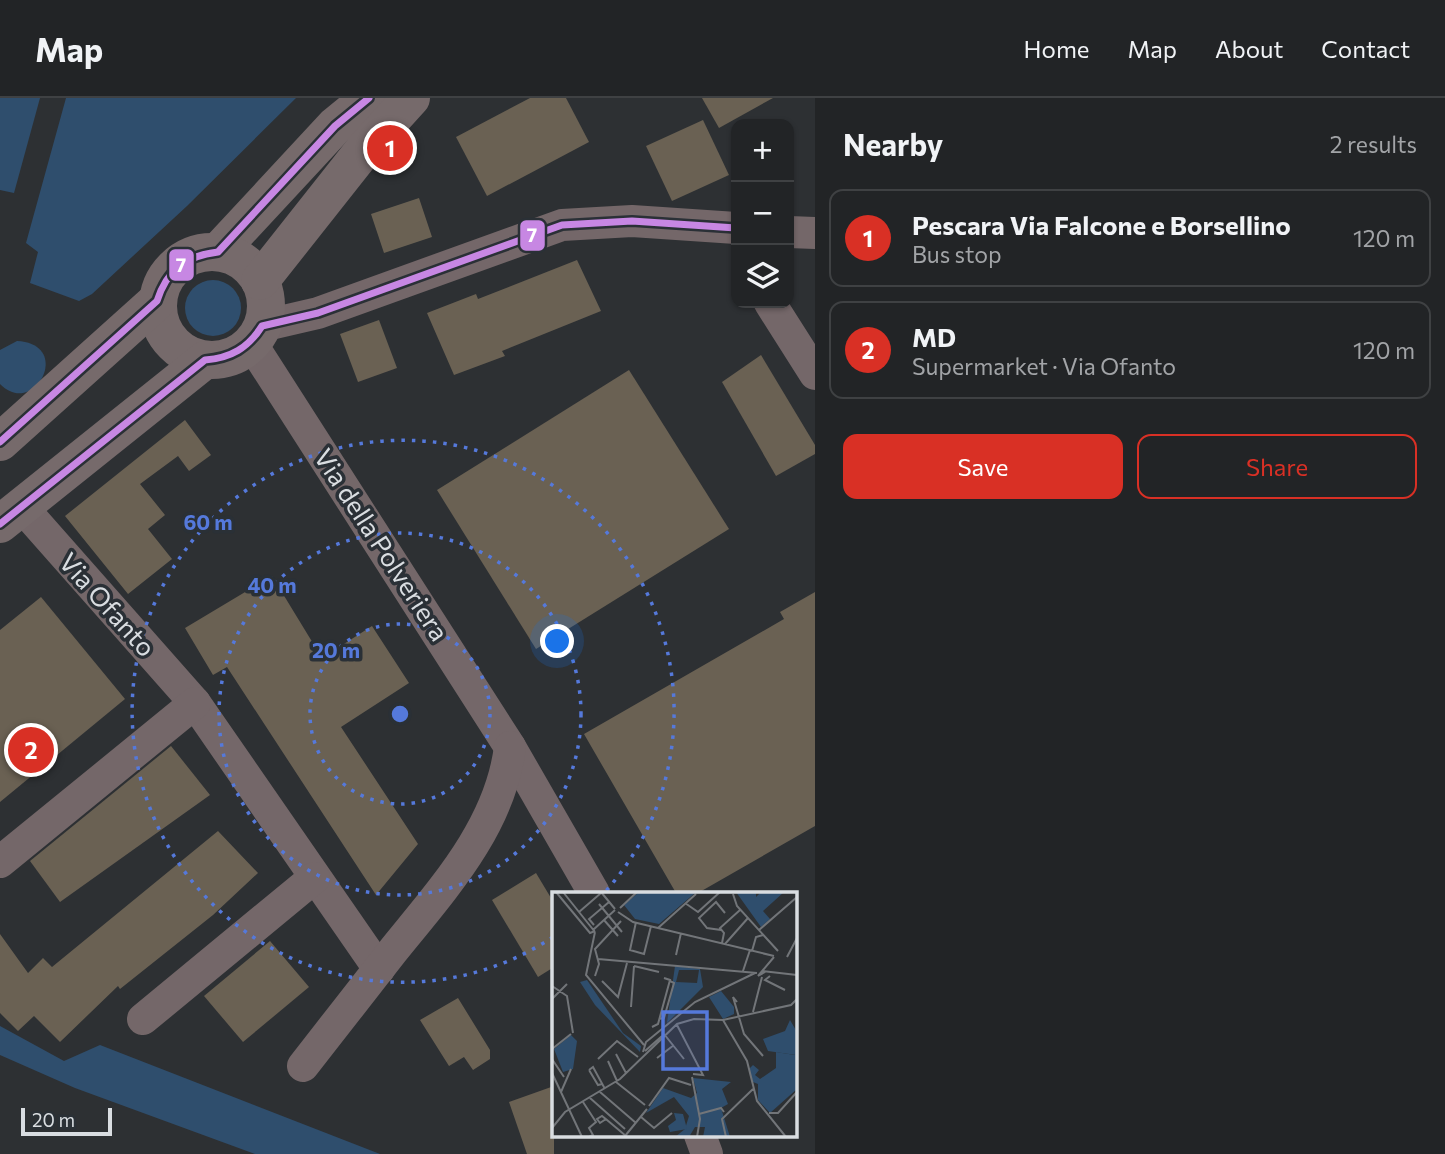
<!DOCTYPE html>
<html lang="en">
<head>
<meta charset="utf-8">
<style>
	body { margin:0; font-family:Commissioner,sans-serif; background:#2e3032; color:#f1f3f6 }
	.controls { position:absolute; right:21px; top:21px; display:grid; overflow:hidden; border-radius:14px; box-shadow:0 2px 5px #0004 }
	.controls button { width:63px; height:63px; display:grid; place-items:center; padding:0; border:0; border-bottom:2px solid #3f4143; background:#222426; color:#f1f3f6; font:35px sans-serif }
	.scale { position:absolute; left:21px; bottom:18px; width:91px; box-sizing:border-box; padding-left:7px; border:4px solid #d9dde1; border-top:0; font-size:19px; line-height:24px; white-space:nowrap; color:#d9dde1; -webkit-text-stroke:5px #2a3036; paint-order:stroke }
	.you { position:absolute; left:558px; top:544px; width:24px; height:24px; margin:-18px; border:5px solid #fff; border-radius:50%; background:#1a73e8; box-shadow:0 0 0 10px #1a73e833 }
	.badge { display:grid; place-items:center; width:46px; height:46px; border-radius:50%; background:#d93025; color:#fff; font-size:23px; font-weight:700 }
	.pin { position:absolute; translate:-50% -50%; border:4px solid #fff; box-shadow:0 2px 7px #0006 }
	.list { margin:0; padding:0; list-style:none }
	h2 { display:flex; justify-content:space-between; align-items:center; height:91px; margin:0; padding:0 28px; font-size:30px }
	h2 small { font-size:23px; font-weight:400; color:#a2a4a7 }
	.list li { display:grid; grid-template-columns:46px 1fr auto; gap:21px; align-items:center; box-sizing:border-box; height:98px; margin:0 14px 14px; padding:0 14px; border:2px solid #3f4143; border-radius:14px }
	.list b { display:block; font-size:26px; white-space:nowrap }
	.list p { margin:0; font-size:23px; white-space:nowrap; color:#a2a4a7 }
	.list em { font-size:23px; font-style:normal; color:#a2a4a7 }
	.actions { display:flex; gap:14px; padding:21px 28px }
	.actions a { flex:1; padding:16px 0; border:2px solid #d93025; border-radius:14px; text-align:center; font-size:24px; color:#d93025 }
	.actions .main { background:#d93025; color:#fff }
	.icon { flex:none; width:38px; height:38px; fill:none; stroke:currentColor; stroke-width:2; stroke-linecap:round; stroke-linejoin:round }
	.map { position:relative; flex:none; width:815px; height:1056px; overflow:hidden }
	header { display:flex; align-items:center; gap:42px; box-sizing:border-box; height:98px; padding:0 35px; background:#222426; border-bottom:2px solid #3f4143 }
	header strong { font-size:33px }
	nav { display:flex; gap:38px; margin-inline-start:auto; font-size:24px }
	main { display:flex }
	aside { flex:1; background:#222426 }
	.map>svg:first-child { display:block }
	.green { fill:#2f4e6d }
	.building { fill:#6a6153 }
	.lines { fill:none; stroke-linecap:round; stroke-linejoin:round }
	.street { stroke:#746769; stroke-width:32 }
	.secondary { stroke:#766a6b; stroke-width:38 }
	.bus-1-casing { stroke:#2a3036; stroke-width:12 }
	.bus-1 { stroke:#c787e3; stroke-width:7 }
	.ring { fill:none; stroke:#5579db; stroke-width:3.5; stroke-dasharray:3.5 7 }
	.labels { text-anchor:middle; stroke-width:7; stroke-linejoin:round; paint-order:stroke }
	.street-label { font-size:26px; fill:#d9dde1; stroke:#2a3036 }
	.inset-road { fill:none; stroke:#727579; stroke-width:2 }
	.view { fill:#5579db; fill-opacity:0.15; stroke:#5579db; stroke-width:3.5 }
	.inset-edge { fill:none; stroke:#d9dde1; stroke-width:3.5 }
	.centre { fill:#5579db; stroke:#2a3036; stroke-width:3.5 }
	.ring-label { font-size:21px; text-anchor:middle; font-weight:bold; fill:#5579db; stroke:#2a3036; stroke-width:7; stroke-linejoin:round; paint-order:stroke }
	.line-badge { stroke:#2a3036; stroke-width:2.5 }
	.badge-label { font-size:19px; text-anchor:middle; font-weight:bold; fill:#fff }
</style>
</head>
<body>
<header>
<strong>Map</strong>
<nav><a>Home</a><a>Map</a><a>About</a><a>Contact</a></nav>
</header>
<main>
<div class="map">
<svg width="815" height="1056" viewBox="0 0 815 1056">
	<rect width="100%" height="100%" fill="#2d3033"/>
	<g class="green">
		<path d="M 0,0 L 40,0 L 14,95 L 0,92 Z"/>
		<path d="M 66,0 L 296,0 L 187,108 L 92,196 L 79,203 L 30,185 L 38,154 L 26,145 Z"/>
		<circle cx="213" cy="210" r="28"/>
		<path d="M 17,243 C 74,246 34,321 0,286 L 0,252 Z"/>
		<path d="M 0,928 L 64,963 L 100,947 L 380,1056 L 255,1056 L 75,990 L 0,957 Z"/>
	</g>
	<g class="building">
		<path d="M 530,0 L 566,0 L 589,44 L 487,98 L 456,39 Z"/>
		<path d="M 702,0 L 773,0 L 719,30 Z"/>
		<path d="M 703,22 L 729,77 L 672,103 L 646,48 Z"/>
		<path d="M 419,100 L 432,139 L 384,155 L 371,116 Z"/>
		<path d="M 577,162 L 601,213 L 502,253 L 505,258 L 454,277 L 427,215 L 476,196 L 478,201 Z"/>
		<path d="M 379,222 L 397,270 L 358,284 L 340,236 Z"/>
		<path d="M 761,257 L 815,347 L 815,356 L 776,378 L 722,284 Z"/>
		<path d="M 629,272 L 729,431 L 536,551 L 437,392 Z"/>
		<path d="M 185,322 L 211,357 L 189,373 L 178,358 L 140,386 L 165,417 L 148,431 L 172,461 L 128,496 L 65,418 Z"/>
		<path d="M 272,478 L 322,560 L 372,528 L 409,585 L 341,629 L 418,746 L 376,797 L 227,569 L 213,577 L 185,530 Z"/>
		<path d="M 815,494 L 815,728 L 698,795 L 676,795 L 584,636 L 784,521 L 780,514 Z"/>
		<path d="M 41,499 L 125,601 L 0,704 L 0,532 Z"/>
		<path d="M 171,648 L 210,697 L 60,804 L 30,763 Z"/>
		<path d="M 218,733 L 258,775 L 213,817 L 120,891 L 118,888 L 60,944 L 34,918 L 18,933 L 0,915 L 0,836 L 28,875 L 43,860 L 52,869 Z"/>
		<path d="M 536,775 L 554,805 L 554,869 L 538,879 L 492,802 Z"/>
		<path d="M 270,843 L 309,889 L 243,944 L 204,898 Z"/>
		<path d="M 458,900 L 490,952 L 490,961 L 473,972 L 464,959 L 449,968 L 420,922 Z"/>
		<path d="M 554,988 L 554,1056 L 527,1056 L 509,1004 Z"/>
	</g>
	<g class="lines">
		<g class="street">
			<path d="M 789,134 L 815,135"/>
			<path d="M 770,205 L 815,276"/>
			<path d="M 262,228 L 318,215 L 562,127 L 632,123 L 736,130"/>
			<path d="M 251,245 L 510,649 L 594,795"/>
			<path d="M 21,408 L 195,605 L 379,871"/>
			<path d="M 0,764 L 195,605"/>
			<path d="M 143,921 L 314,780"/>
			<path d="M 303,968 C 333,930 362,892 392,854 C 441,793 500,730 510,649"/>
			<path d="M 700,1037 L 707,1056"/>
		</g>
		<g class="secondary">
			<path d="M 218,154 L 335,28 L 369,0"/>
			<circle cx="212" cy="208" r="54"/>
			<path d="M 260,183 L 362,54 L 411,0"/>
			<path d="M 0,344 L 157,203"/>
			<path d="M 0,426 L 205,262"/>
		</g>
		<g class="bus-1-casing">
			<g id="bus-1">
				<path d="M 0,344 L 157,203 C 167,172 185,158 218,154 L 335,28 L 369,0"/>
				<path d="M 0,426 L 205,262 C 231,260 248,250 262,228 L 318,215 L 562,127 L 632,123 L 736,130"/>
			</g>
		</g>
		<use href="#bus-1" class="bus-1"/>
	</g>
	<g class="ring">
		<circle cx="400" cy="616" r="90"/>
		<circle cx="400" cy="616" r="181"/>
		<path d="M553 839A271 271 0 1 1 605 794"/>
	</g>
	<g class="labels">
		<g class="street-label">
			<text transform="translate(381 447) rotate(57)" y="9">Via della Polveriera</text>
			<text transform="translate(107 507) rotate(48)" y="9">Via Ofanto</text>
		</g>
	</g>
	<g transform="translate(552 794)">
		<rect width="245" height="245" fill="#2d3033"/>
		<path d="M 184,0 L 204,0 L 204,5 L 209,0 L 232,0 L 211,19 L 218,27 L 209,35 ZM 123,74 L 148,77 L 151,95 L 115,131 ZM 127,78 L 147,78 L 145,91 L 124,90 ZM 35,88 L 71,141 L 89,154 L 88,160 L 43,113 L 28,90 ZM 19,143 L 25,149 L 21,177 L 11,180 L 2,157 ZM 245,155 L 245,197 L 218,221 L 206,208 L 206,192 L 201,190 L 197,177 L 201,173 L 207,178 L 203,183 L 208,187 L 224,176 L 224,160 L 243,163 ZM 141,186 L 179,190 L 170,197 L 176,212 L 169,216 L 178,245 L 151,245 L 153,235 L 143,235 L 137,245 L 123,245 L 133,237 L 137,224 L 122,205 L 94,221 L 111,196 L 139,206 L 145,201 Z" fill="#2f4e6d" fill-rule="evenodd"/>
		<path d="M 238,128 L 245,140 L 244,163 L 216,159 L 211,147 L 233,139 ZM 122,221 L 131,222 L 135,237 L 118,240 L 116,234 L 124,228 Z" fill="#2f4e6d"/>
		<path d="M 87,0 L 142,0 L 143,1 L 107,32 L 83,27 L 72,13 ZM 169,99 L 182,115 L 182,122 L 171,127 L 157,105 Z" fill="#2f4e6d"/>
		<path class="inset-road" d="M 4,0 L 38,41 L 43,39M 11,0 L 43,40M 49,0 L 63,17M 181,2 L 185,14 L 226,59M 133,11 L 146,20 L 168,0M 47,12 L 70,40M 68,16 L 85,0M 27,20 L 49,1M 66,20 L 81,30 L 222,64M 52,28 L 66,44M 84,30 L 78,58 L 92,62 L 99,34M 42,33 L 37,27 L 57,10M 106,36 L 144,2M 41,38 L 63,18M 169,38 L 155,36 L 147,26 L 164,10 L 173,21M 207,38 L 245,5M 43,40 L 34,83 L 92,153M 170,51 L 172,41 L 168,36 L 188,18M 173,52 L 196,26M 200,59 L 204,45 L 211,43M 124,63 L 129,41M 235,65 L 245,46M 46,67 L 205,81M 82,74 L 107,80M 191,79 L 198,58M 210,79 L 245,83M 213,80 L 206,84 L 222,65M 43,84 L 47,72 L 43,57 L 69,29M 218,84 L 213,88 L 233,98M 50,89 L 66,105 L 75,71M 0,94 L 15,104 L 21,141M 0,107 L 15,92M 185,110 L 181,105 L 192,142 L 211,164M 79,115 L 82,74M 201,120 L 210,85M 107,127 L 112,126 L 122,91 L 118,89M 171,128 L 195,169 L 205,209 L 234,245M 125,133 L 151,183 L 141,182M 100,135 L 106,132 L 118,88 L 112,86M 112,142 L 132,167M 0,157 L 19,142M 93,159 L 110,144M 91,160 L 94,150 L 143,110 L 203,81M 64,162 L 74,181M 105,166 L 122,153M 0,167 L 12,185M 46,167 L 65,149 L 86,165M 56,169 L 65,189M 37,178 L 41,175 L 53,197M 37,178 L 46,193 L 50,192M 0,181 L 30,245M 140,185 L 148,227 L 145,245M 64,190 L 93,213M 9,200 L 19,177M 48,200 L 84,231M 38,206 L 73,237M 31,210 L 44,230 L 37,236 L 41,243 L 37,245M 97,214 L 117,186 L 139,193M 217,221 L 226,221 L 245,200M 147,222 L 169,216 L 172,220M 89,225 L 102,236 L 120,221M 54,227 L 48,231 L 45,227 L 50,224 L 55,228 L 74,244M 0,236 L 13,220 L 68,187 L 125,132 L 142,127 L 171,128 L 239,113 L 245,107M 73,244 L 95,217M 174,245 L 170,227 L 201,197"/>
		<path class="view" d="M 111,120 L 155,120 L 155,177 L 111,177 Z"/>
		<rect width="245" height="245" class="inset-edge"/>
	</g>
	<circle cx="400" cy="616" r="10" class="centre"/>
	<g class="ring-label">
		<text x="208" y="432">60 m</text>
		<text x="272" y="495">40 m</text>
		<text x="336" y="560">20 m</text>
	</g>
	<g class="line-badge">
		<rect x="519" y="121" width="27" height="33" rx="7" fill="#c787e3"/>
		<rect x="168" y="150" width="27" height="34" rx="7" fill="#c787e3"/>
	</g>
	<g class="badge-label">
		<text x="532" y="144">7</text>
		<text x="181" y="174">7</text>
	</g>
</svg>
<div class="controls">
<button>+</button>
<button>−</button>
<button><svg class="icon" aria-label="layers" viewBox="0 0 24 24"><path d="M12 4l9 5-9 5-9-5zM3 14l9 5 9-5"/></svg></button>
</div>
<div class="scale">20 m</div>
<div class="you"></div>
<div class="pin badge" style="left:390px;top:50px">1</div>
<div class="pin badge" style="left:31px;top:652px">2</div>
</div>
<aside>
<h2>Nearby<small>2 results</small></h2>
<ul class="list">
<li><span class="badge">1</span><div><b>Pescara Via Falcone e Borsellino</b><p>Bus stop</p></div><em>120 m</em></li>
<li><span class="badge">2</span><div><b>MD</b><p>Supermarket · Via Ofanto</p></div><em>120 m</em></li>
</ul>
<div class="actions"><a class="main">Save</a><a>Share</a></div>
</aside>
</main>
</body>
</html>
